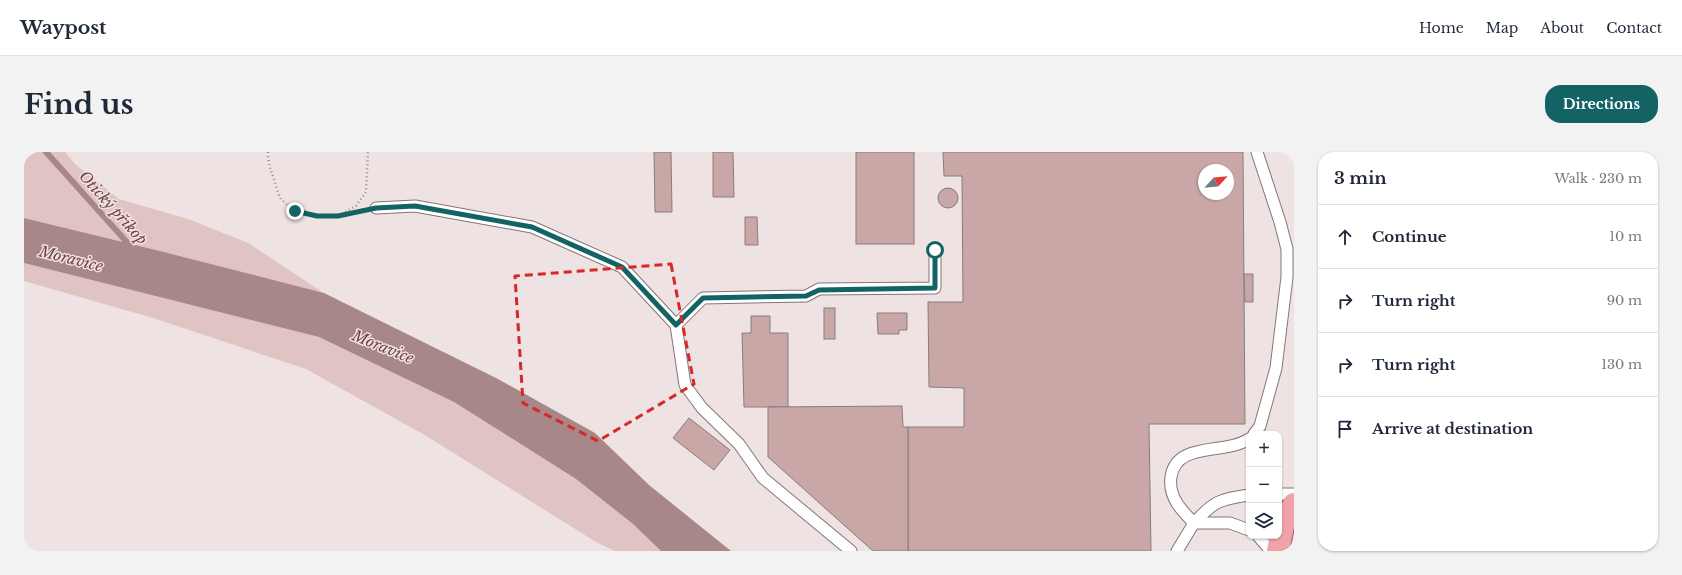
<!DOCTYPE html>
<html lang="en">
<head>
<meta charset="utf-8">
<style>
	body { margin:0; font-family:"Libre Baskerville",serif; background:#f2f2f3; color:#1f2937 }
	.controls { position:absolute; right:12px; bottom:12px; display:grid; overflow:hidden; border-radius:8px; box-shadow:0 1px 3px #0004 }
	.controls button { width:36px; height:36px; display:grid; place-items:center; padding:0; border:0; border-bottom:1px solid #e0e1e3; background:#fff; color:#1f2937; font:20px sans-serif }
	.compass { position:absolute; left:1174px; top:12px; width:36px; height:36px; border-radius:50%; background:#fff; box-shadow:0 1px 3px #0004; rotate:64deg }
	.stop { position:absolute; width:12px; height:12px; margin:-9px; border:3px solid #136365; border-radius:50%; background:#fff }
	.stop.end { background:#136365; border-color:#fff; box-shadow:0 1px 4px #0008 }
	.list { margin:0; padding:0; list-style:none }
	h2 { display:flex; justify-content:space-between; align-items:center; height:52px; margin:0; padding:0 16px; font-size:17px }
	h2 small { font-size:13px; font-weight:400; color:#747a83 }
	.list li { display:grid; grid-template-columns:26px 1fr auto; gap:12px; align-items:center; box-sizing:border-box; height:64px; padding:0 16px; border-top:1px solid #e0e1e3 }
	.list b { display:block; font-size:15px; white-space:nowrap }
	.list em { font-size:13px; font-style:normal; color:#747a83 }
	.icon { flex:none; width:22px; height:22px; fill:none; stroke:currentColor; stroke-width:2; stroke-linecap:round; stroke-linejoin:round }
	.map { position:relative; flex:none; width:1270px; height:399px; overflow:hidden; border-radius:16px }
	header { display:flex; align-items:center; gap:24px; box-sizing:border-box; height:56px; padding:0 20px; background:#fff; border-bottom:1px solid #e0e1e3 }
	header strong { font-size:19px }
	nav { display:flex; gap:22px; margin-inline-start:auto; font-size:14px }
	.intro { display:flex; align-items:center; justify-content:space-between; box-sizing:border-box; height:96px; padding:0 24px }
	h1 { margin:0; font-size:28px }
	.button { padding:10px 18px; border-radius:16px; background:#136365; color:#fff; font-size:14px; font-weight:700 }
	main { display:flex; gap:24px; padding:0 24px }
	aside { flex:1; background:#fff; border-radius:16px; box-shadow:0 1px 3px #0004 }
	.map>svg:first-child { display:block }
	.green { fill:#e0c4c4 }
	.water { fill:#a88788 }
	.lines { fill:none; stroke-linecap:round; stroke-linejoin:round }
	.stream { stroke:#a88788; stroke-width:6 }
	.building { fill:#c9a7a7; stroke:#887c7c; fill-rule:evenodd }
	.lane-casing { stroke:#827676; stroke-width:13 }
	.primary-casing { stroke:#a65158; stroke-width:24 }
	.path { stroke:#958c8c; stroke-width:2.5; stroke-dasharray:1 3; stroke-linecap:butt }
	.lane { stroke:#fff; stroke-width:11 }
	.primary { stroke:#efa3a9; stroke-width:22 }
	.route { stroke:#136365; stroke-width:5 }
	.marked { fill:none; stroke:#d62828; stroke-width:3; stroke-dasharray:8 5; stroke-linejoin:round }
	.labels { text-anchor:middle; stroke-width:3; stroke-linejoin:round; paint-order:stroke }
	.water-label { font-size:15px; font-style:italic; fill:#724042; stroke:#efe2e2 }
</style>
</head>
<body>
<header>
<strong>Waypost</strong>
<nav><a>Home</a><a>Map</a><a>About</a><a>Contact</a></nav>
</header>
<div class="intro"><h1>Find us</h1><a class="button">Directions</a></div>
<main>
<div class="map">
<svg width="1270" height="399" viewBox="0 0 1270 399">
	<rect width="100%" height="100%" fill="#efe2e2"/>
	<g class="green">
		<path d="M 0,0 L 41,0 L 51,12 L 95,47 L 164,67 L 224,91 L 300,141 L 136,99 L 0,66 Z"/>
		<path d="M 0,111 L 295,185 L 430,250 L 552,327 L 609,372 L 637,399 L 591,399 L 572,390 L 399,282 L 282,217 L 129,166 L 0,129 Z"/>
	</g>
	<path class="water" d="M 0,66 L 136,99 L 300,141 L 474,227 L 571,281 L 625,333 L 707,399 L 637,399 L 609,372 L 552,327 L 430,250 L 295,185 L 0,111 Z"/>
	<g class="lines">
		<path class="stream" d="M 22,0 L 109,97"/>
	</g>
	<g class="building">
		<path d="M 630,0 L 647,0 L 648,60 L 631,60 Z"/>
		<path d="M 689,0 L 709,0 L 710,45 L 689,45 Z"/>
		<rect x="832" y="0" width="58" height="92"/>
		<path d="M 919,0 L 1219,0 L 1221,272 L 1125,272 L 1127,399 L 884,399 L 884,275 L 940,275 L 940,236 L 905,235 L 904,150 L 939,150 L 938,24 L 920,24 ZM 1180,18 L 1204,18 L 1204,42 L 1180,42 Z"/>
		<circle cx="924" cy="46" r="10"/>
		<path d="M 721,65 L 733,65 L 734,93 L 721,93 Z"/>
		<path d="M 1220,122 L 1229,122 L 1229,150 L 1221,150 Z"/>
		<rect x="800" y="156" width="11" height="31"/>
		<path d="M 853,161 L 883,161 L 883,178 L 875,178 L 875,182 L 854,182 Z"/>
		<path d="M 727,164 L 746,164 L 746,181 L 764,181 L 764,255 L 720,255 L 718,181 L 727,181 Z"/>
		<path d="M 878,254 L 879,275 L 884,275 L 884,399 L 849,399 L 744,305 L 744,255 Z"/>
		<path d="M 665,266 L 706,298 L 690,318 L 649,286 Z"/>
	</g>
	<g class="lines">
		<g class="lane-casing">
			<g id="lane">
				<path d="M 352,56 L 391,54 L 508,75 L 598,115 L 652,173 L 661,233 L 678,256 L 715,292 L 739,326 L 827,399"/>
				<path d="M 652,173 L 679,146 L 782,144 L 795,137 L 911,136 L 911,98"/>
				<path d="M 1230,282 L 1236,274 L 1252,216 L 1263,125 L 1263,97 L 1256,70 L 1233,0"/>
				<path d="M 1255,342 L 1270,342"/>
				<path d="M 1225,343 C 1196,347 1190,349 1170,371 L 1206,371 L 1225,378"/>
				<path d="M 1234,384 L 1247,399"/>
				<path d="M 1153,399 L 1170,371 C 1158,359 1144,345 1147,325 C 1152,289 1201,303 1225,287"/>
			</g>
		</g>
		<g class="primary-casing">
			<path id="primary" d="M 1254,399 L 1259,374 L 1270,352"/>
		</g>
		<g class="path">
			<path d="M 244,0 C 244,11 247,19 251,30 C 252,35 254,42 257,47 C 278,70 311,65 338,59"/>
			<path d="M 318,62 L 332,54 L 342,40 L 344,0"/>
		</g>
		<use href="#lane" class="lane"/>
		<use href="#primary" class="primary"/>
	</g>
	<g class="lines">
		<path class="route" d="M 271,59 L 293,64 L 314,64 L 352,56 L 391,54 L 508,75 L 598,115 L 652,173 L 679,146 L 782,144 L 795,138 L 911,136 L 911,98"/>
	</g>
	<path class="marked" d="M 647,112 L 670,232 L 574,289 L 499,251 L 491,124 Z"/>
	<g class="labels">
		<g class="water-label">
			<text transform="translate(89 56) rotate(48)" y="5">Otický příkop</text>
			<text transform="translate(47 107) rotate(14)" y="5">Moravice</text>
			<text transform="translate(359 195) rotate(22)" y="5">Moravice</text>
		</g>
	</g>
</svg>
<div class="controls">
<button>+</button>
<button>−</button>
<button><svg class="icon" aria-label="layers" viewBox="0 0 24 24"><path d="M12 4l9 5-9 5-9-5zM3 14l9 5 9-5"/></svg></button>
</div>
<svg class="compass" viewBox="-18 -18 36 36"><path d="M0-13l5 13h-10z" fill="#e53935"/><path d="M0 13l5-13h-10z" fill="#747a83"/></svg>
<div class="stop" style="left:911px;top:98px"></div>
<div class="stop end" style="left:271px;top:59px"></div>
</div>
<aside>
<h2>3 min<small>Walk · 230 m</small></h2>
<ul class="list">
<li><svg class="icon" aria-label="ahead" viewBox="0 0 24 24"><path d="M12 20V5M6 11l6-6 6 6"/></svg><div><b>Continue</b></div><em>10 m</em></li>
<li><svg class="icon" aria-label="right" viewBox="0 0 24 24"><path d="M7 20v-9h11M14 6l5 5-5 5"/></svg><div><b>Turn right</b></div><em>90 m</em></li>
<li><svg class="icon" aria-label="right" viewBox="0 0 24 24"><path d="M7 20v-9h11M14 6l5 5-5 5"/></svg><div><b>Turn right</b></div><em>130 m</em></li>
<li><svg class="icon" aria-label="arrive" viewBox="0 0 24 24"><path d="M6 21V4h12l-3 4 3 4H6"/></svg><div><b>Arrive at destination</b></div></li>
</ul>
</aside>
</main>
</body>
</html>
